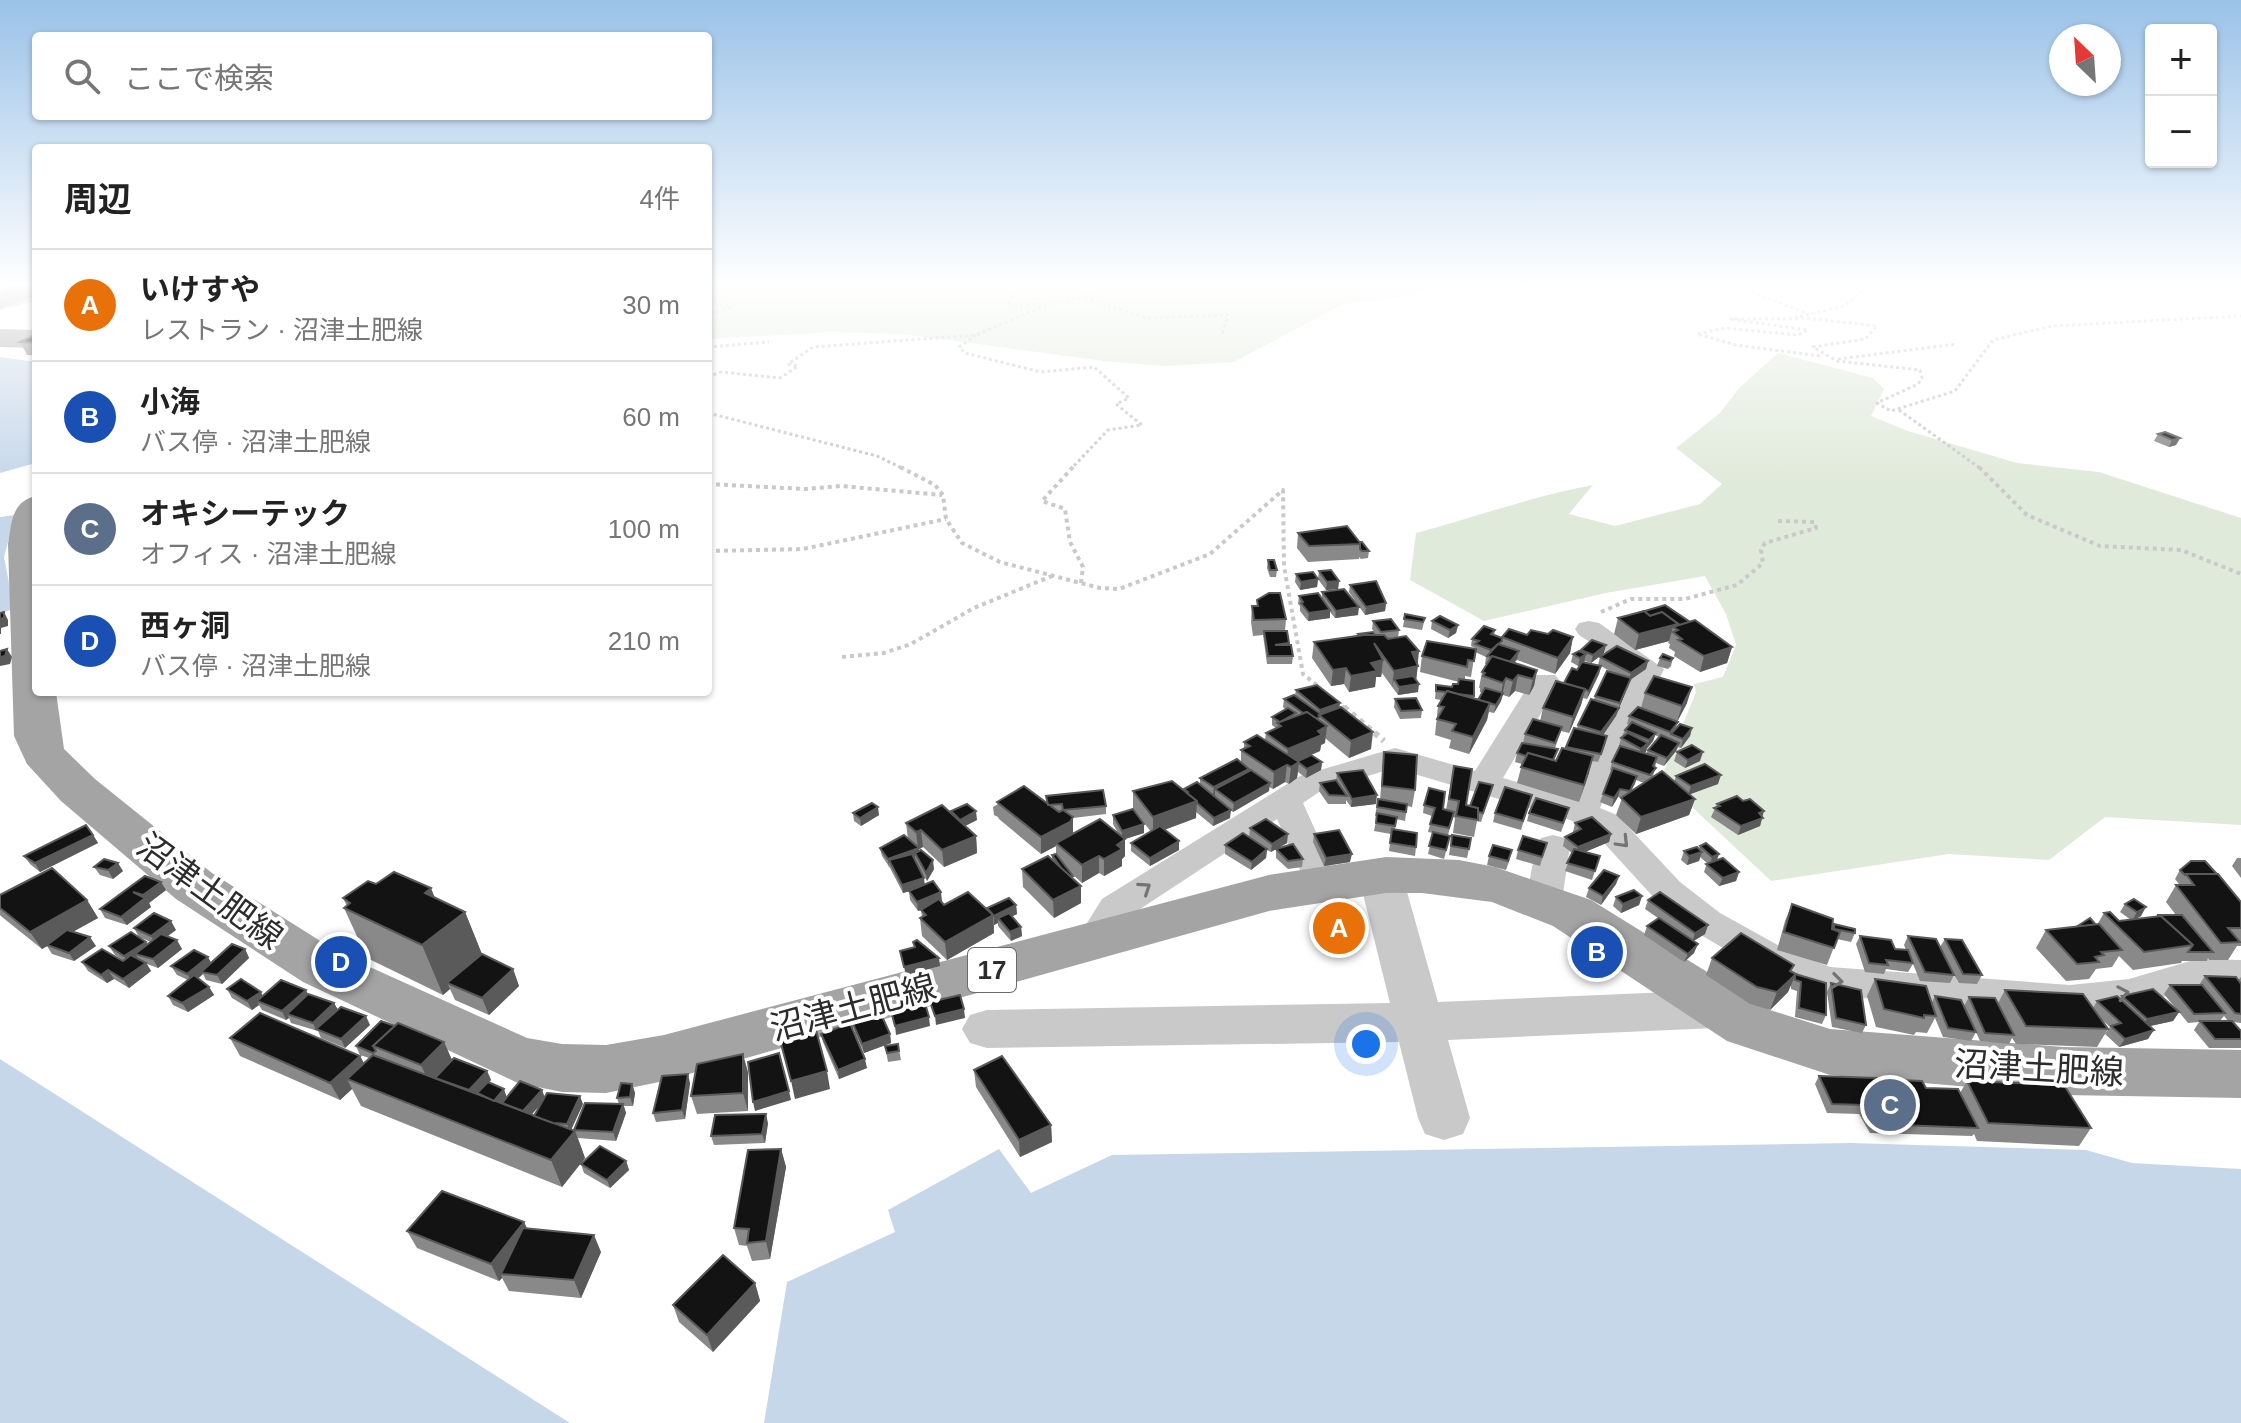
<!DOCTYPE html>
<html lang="ja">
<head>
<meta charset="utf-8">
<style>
	body { margin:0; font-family:Helvetica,"Noto Sans JP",sans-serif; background:#f2f2f2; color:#222 }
	.controls { position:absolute; right:24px; top:24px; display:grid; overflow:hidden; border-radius:8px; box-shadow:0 2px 6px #0004 }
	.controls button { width:72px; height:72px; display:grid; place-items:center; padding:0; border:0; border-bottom:2px solid #e0e0e0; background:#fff; color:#222; font:40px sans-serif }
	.compass { position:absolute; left:2049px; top:24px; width:72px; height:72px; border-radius:50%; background:#fff; box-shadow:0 2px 6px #0004; rotate:335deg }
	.you { position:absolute; left:1366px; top:1044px; width:28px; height:28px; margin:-20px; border:6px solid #fff; border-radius:50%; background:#1a73e8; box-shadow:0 0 0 12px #1a73e833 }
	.badge { display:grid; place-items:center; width:52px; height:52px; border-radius:50%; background:#de3b33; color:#fff; font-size:26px; font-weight:700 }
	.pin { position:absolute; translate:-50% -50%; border:4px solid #fff; box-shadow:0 2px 8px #0006 }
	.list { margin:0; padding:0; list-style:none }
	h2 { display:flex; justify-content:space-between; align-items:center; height:104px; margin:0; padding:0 32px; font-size:34px }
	h2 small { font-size:26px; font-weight:400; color:#767676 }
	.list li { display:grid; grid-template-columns:52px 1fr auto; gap:24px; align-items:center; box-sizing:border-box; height:112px; padding:0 32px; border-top:2px solid #e0e0e0 }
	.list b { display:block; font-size:30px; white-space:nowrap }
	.list p { margin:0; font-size:26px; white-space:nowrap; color:#767676 }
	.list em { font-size:26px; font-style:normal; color:#767676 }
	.icon { flex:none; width:44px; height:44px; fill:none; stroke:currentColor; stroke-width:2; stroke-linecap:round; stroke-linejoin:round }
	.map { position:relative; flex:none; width:2241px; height:1423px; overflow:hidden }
	.search { position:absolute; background:#fff; box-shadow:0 2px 6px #0004; left:32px; top:32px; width:680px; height:88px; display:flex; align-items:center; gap:20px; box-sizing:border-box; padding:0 28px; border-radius:8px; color:#767676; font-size:30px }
	.panel { position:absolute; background:#fff; box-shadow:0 2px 6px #0004; left:32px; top:144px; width:680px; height:552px; border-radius:8px }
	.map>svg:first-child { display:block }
	.green { fill:#e0eada }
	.water { fill:#c6d7e9 }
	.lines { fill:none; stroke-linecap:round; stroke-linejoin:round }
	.path-far2 { stroke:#c9c9c9; stroke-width:3; stroke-dasharray:3 3; stroke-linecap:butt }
	.path-far1 { stroke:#c9c9c9; stroke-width:4; stroke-dasharray:4 4; stroke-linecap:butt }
	.path { stroke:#c9c9c9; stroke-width:6; stroke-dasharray:5 5; stroke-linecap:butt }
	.minor { fill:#c9c9c9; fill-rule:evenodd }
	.tertiary { fill:#c9c9c9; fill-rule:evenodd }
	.primary { fill:#a4a4a4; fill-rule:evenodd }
	.wall { fill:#898989; fill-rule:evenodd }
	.shaded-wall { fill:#5a5a5a }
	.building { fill:#131313; stroke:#5a5a5a; stroke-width:2 }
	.oneway { stroke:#737373 }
	.labels { text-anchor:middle; stroke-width:8; stroke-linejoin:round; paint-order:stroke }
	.shield { fill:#fff; stroke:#6b6b6b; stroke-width:2 }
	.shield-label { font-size:26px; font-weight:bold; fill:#2c2c2c }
	.near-street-label { font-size:34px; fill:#2c2c2c; stroke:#fff }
</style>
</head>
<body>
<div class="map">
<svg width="2241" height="1423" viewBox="0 0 2241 1423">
	<rect width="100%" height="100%" fill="#fff"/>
	<g class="green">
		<path d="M 708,283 L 1440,283 L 1410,296 L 1343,304 L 1234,362 L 1166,366 L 1104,361 L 903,334 L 831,332 L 708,339 Z"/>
		<path d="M 1778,353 L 1873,378 L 1884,389 L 1871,416 L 1908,431 L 2017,463 L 2099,472 L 2241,518 L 2241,825 L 2105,817 L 2049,860 L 1949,854 L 1771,881 L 1661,778 L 1696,692 L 1694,684 L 1723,677 L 1736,645 L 1726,614 L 1705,576 L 1606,593 L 1484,621 L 1410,580 L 1416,533 C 1476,517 1533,496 1593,485 L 1569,514 L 1615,526 L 1700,504 L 1722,484 L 1676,448 L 1720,413 L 1739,388 Z"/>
	</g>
	<g class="water">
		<path d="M 0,357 L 36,362 L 36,459 L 32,460 L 32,464 L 0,473 Z"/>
		<path d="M 15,515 L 4,557 L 14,609 L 0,613 L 0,517 Z"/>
		<path d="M 0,1059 L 570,1423 L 0,1423 Z"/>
		<path d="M 1850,1143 L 2086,1150 L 2132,1163 L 2241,1169 L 2241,1423 L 764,1423 L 787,1282 L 895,1232 L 888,1210 L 999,1149 L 1031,1193 L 1112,1155 Z"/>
	</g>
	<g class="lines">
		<g class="path-far2">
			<path d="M 1000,283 L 1013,296 L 1008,306 L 1046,304"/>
			<path d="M 1729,283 L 1806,313"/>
			<path d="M 1871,283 L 1845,306 L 1796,317 L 1877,326 L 1865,339 L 1813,347 L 1837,361 L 1920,370 L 1922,378 L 1918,384 L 1877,403 L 1891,411 L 1955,391 L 1993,340 L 2052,326 L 2241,316"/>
			<path d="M 708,285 L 716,286"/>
			<path d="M 1085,298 L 1147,318 L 1228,315 L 1222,334"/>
			<path d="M 708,300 L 731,307 L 708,314"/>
			<path d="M 1798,319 L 1729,319 L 1808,330 L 1798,335 L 1725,328 L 1697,334 L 1736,345 L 1820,356"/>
			<path d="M 976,335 L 959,347 L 965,353 L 1041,372 L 1094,367 L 1129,398 L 1116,404 L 1142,425 L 1108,430 L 1071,469"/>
			<path d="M 708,347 L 769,342"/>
			<path d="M 1838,359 L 1957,344"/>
			<path d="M 708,377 L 721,372 L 780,378 L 798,366 L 788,364 L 813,347 L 976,335 L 1051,303 L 1145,283"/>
			<path d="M 1899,410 L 1981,469"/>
			<path d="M 708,413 L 877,456 L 904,469"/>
		</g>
		<g class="path-far1">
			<path d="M 900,467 L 935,485 L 943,495 L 946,519 L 962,543 L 1000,562 L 1100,588 L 1119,589 L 1210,554 L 1283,490 L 1284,566 L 1303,674 L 1319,687"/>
			<path d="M 1073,467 L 1042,501 L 1065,509 L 1070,542 L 1083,567 L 1081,583"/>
			<path d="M 1979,467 L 2027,515 L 2100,546 L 2181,550 L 2241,574"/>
			<path d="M 708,484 L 805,489 L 841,486 L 942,495"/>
			<path d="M 708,551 L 803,549 L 946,519"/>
			<path d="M 1601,612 L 1631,599 L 1685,599 L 1737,585 L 1763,563 L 1761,550 L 1765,543 L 1816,528 L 1815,522 L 1776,521"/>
			<path d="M 842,657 L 884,653 L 911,644 L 974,608 L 1052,576"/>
			<path d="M 1336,701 L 1346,709"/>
		</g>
		<path class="path" d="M 1344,707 L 1384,741"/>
		<g class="minor">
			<path d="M 36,291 L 36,301 L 0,310 L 0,298 Z"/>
			<path d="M 1589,621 L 1599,623 L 1664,669 L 1600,808 L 1617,815 L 1680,882 L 1720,913 L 1785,949 L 1830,967 L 2070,985 L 2129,979 L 2197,959 L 2241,960 L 2241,988 L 2197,987 L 2129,1007 L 2070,1015 L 1826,995 L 1759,969 L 1694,931 L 1656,900 L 1593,831 L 1570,820 L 1394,768 L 1322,790 L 1303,803 L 1338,881 L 1333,890 L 1321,893 L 1309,890 L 1277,819 L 1128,917 L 1105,954 L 1092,957 L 1079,954 L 1074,944 L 1102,899 L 1300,776 L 1395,748 L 1475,771 L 1535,675 L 1555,675 L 1560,681 L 1503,778 L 1572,798 L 1634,671 L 1579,635 L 1575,629 L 1579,623 Z"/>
			<path d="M 1553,835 L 1565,838 L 1570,846 L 1562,900 L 1557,909 L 1544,913 L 1531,909 L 1526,900 L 1536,846 L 1541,838 Z"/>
		</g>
		<path class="tertiary" d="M 1380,859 L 1396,863 L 1402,874 L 1438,1002 L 1716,990 L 1733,996 L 1740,1009 L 1733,1022 L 1716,1028 L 1448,1040 L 1470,1118 L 1463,1134 L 1444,1140 L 1425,1134 L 1418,1118 L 1399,1042 L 987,1048 L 970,1043 L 962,1029 L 970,1015 L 987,1010 L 1390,1003 L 1358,874 L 1364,863 Z"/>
		<g class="primary">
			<path d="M 20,283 L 36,283 L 36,295 L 0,309 L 0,291 Z"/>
			<path d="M 0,329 L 36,330 L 36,348 L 0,347 Z"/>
			<path d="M 36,496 L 36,692 L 56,692 L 64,749 L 95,779 L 212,873 L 341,954 L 527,1038 L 562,1044 L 606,1045 L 664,1035 L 1269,875 L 1386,857 L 1459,860 L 1495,867 L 1591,900 L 1767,1009 L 1830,1029 L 2063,1047 L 2241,1050 L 2241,1098 L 2063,1095 L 1830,1075 L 1727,1041 L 1553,926 L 1492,902 L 1422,893 L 1386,893 L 1269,911 L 664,1081 L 606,1093 L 562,1092 L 518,1083 L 303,982 L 176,899 L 61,801 L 27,764 L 14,736 L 8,544 C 12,522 11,502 36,496 Z"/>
		</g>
	</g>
	<g class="wall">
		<path d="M 36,334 L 36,355 L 27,355 L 20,342 Z"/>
		<path d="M 2158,434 L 2180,438 L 2176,445 L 2169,447 L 2154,441 Z"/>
		<path d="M 1298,533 L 1360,542 L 1369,551 L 1368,558 L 1361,559 L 1359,557 L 1359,559 L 1308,562 L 1297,548 Z"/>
		<path d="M 1268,560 L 1277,570 L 1276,577 L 1270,577 L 1267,568 Z"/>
		<path d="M 1319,571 L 1339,581 L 1338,589 L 1326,590 L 1318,579 L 1317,587 L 1300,590 L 1295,582 L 1296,574 L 1318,579 Z"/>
		<path d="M 1350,585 L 1386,603 L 1385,611 L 1365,615 L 1349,592 Z"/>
		<path d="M 1322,592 L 1358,615 L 1335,618 L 1330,612 L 1330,618 L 1308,621 L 1300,611 L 1300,606 L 1298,604 L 1299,596 L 1322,598 Z"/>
		<path d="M 1257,600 L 1286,619 L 1285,631 L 1293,656 L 1292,664 L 1267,664 L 1263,635 L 1253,636 L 1251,622 L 1252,606 L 1257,606 Z"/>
		<path d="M 1405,614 L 1425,618 L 1422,630 L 1403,627 Z"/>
		<path d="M 1618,618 L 1690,622 L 1732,647 L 1727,663 L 1700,672 L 1674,656 L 1675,652 L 1669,648 L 1670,644 L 1668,643 L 1669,641 L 1635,650 L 1614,634 Z"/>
		<path d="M 1373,621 L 1399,630 L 1398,638 L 1418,666 L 1416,680 L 1418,692 L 1398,695 L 1382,673 L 1381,677 L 1376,677 L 1375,687 L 1349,692 L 1344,684 L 1331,686 L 1312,658 L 1314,642 L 1357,636 L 1358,634 L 1376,635 L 1372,629 Z"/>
		<path d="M 1432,621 L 1458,625 L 1456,633 L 1448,638 L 1431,629 Z"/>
		<path d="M 1495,630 L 1494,635 L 1502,638 L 1502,637 L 1527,635 L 1548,634 L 1573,637 L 1570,653 L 1555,674 L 1517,660 L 1514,663 L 1537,670 L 1534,686 L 1529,695 L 1515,691 L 1509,697 L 1503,695 L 1501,701 L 1494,713 L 1489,712 L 1487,720 L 1469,754 L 1449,748 L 1451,740 L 1435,735 L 1438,706 L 1441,700 L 1435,699 L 1436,685 L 1452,687 L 1458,684 L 1459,682 L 1420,672 L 1422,656 L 1474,649 L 1475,648 L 1471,646 L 1472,639 ZM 1475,652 L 1486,657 L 1485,664 L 1487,664 L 1482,672 L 1479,688 L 1480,688 L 1480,692 L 1482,693 L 1478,700 L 1474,699 L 1474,696 L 1465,680 L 1465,676 L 1471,677 Z"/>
		<path d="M 1581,650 L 1604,653 L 1591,663 L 1585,661 L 1584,663 L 1600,666 L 1598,665 L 1600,657 L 1648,661 L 1646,669 L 1630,680 L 1616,716 L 1603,735 L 1607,736 L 1605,745 L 1598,762 L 1592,761 L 1579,802 L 1517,783 L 1522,764 L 1515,762 L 1517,753 L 1528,744 L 1523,743 L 1525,734 L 1540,721 L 1543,708 L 1564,683 L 1577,670 L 1580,665 L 1578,666 L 1571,662 L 1573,654 L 1580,651 ZM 1601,666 L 1613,673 L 1595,696 L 1594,700 L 1578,725 L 1577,728 L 1574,728 L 1565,749 L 1556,761 L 1554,761 L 1558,749 L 1555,748 L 1561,731 L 1569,733 L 1581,705 L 1583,698 L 1587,699 L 1599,674 Z"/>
		<path d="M 1660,658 L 1673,658 L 1671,666 L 1668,669 L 1657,666 Z"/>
		<path d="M 1296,690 L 1339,708 L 1371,749 L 1349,758 L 1325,738 L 1325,743 L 1321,745 L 1320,751 L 1311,755 L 1322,762 L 1321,770 L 1306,778 L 1298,772 L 1297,778 L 1289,784 L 1285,782 L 1273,789 L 1269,787 L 1269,791 L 1233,812 L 1229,809 L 1230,818 L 1213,826 L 1196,812 L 1196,818 L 1164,830 L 1179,841 L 1179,850 L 1150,866 L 1131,851 L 1131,843 L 1151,832 L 1133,808 L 1133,791 L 1184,791 L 1184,789 L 1200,784 L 1200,778 L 1241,762 L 1241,750 L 1244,749 L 1244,742 L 1265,740 L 1266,733 L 1276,728 L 1272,725 L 1272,717 L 1286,710 L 1283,707 L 1284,699 L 1295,695 Z"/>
		<path d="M 1645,693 L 1687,703 L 1677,722 L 1676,728 L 1692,728 L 1690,736 L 1681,748 L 1678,747 L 1676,751 L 1664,766 L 1656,763 L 1653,777 L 1674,782 L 1676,776 L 1718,784 L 1690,794 L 1695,799 L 1689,815 L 1636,834 L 1616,815 L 1622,798 L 1618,797 L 1612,807 L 1600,802 L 1612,771 L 1610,770 L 1612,762 L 1620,747 L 1619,746 L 1621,738 L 1625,730 L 1629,725 L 1627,724 L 1629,716 L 1641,708 ZM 1655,735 L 1659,737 L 1648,750 L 1646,754 L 1644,753 L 1653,741 ZM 1636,780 L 1644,783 L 1631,791 L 1635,784 Z"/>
		<path d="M 1395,699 L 1422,710 L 1421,718 L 1400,719 L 1394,707 Z"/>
		<path d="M 1384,752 L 1415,790 L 1412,807 L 1407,806 L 1405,821 L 1396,819 L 1395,829 L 1416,847 L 1415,856 L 1389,851 L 1391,834 L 1374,831 L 1377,816 L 1375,816 L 1378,799 L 1380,800 Z"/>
		<path d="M 1677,752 L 1700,761 L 1685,768 L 1674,761 Z"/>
		<path d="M 1454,766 L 1466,805 L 1470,806 L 1493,785 L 1481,822 L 1477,821 L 1474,837 L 1453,833 L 1455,818 L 1453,817 L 1448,835 L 1450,836 L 1444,859 L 1428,854 L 1433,833 L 1428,832 L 1432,816 L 1423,813 L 1424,805 L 1446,810 Z"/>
		<path d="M 1337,773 L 1376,804 L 1351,807 L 1346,800 L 1346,804 L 1328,804 L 1319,791 L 1320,783 L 1336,780 Z"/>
		<path d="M 1532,795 L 1521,830 L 1493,822 L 1495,813 Z"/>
		<path d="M 1046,796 L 1106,806 L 1106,814 L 1073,818 L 1073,834 L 1119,835 L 1113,824 L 1113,815 L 1144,833 L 1125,839 L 1125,856 L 1122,859 L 1122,866 L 1104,876 L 1099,873 L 1082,883 L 1070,872 L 1073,878 L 1081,886 L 1081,903 L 1054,918 L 1023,887 L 1022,869 L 1052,860 L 1052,855 L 1056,854 L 1056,846 L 1041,854 L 999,819 L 998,817 L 994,815 L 993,807 L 998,804 L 997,802 L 1047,803 Z"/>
		<path d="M 1743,801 L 1762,817 L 1760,826 L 1738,835 L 1711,817 L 1717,804 Z"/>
		<path d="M 951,811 L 977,820 L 965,826 L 976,836 L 977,853 L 944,867 L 923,847 L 919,849 L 919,851 L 934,869 L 927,881 L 916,862 L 925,885 L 942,901 L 941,902 L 944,905 L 987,910 L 1016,905 L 1017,914 L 1012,916 L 1021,927 L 1022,936 L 1011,941 L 998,926 L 998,923 L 994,925 L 994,924 L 994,933 L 947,960 L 922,936 L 920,918 L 922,917 L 921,910 L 924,909 L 918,911 L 910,900 L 909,891 L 903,893 L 890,868 L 882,856 L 880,848 L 908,839 L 906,823 L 951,813 Z"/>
		<path d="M 853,813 L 879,815 L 861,826 L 854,821 Z"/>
		<path d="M 1529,813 L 1567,816 L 1561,832 L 1527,821 Z"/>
		<path d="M 1575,823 L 1611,834 L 1609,842 L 1585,852 L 1600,856 L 1592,880 L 1565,871 L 1572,853 L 1563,846 L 1565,837 L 1574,833 L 1573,832 Z"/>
		<path d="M 1250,828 L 1287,843 L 1277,849 L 1303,859 L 1302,867 L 1288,869 L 1276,858 L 1276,849 L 1271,852 L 1267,850 L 1266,858 L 1251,870 L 1225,854 L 1225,845 L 1249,837 Z"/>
		<path d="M 1314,834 L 1350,862 L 1324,866 L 1313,842 Z"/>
		<path d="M 93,835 L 98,843 L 40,872 L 30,864 L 24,856 Z"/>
		<path d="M 1452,835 L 1469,849 L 1467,858 L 1449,855 Z"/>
		<path d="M 1547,843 L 1540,866 L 1516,859 L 1518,850 Z"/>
		<path d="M 1700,846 L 1717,860 L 1739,872 L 1736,881 L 1719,886 L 1704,872 L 1707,863 L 1700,857 L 1699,861 L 1687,865 L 1681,860 L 1684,851 L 1699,849 Z"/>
		<path d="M 1489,856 L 1510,859 L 1506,870 L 1487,865 Z"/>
		<path d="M 2237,858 L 2241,858 L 2241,878 L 2232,866 Z"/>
		<path d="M 94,867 L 123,871 L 113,879 L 100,875 Z"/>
		<path d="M 2180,870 L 2241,902 L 2241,946 L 2237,946 L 2228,960 L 2209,960 L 2208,958 L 2207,961 L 2182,961 L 2181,963 L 2133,970 L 2119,956 L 2112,967 L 2096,969 L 2089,979 L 2066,981 L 2036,948 L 2046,930 L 2097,925 L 2104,913 L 2119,921 L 2131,920 L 2120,912 L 2125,904 L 2134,899 L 2141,916 L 2135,919 L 2157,916 L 2157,915 L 2176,915 L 2166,902 L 2176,885 L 2179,884 L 2175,879 Z"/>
		<path d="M 145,876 L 166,890 L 149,903 L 151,907 L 127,925 L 105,918 L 100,909 Z"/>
		<path d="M 1619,876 L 1616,884 L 1601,905 L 1586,897 L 1589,888 Z"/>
		<path d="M 376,884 L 435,898 L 465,912 L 482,954 L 513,969 L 519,986 L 489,1015 L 455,1000 L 450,989 L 443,995 L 367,958 L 344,908 L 347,906 L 343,898 Z"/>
		<path d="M 0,895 L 87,900 L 98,918 L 72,932 L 96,946 L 74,961 L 52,954 L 47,946 L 42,949 L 2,917 L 0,915 Z"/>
		<path d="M 1642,896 L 1639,905 L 1621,913 L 1613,906 L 1616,897 Z"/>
		<path d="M 1648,900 L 1708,925 L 1705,934 L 1693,941 L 1694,953 L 1684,962 L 1644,935 L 1647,926 L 1658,918 L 1645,909 Z"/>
		<path d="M 1792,904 L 1832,929 L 1834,924 L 1855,933 L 1851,942 L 1837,939 L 1827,965 L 1777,950 L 1785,921 Z"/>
		<path d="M 134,928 L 176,930 L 167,937 L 182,949 L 158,968 L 147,964 L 151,971 L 129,988 L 114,979 L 107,983 L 88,971 L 82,962 L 124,961 L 115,955 L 109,946 L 146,942 L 147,945 L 151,942 L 139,937 Z"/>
		<path d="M 1860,936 L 1895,949 L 1906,950 L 1904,945 L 1908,936 L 1940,947 L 1945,939 L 1982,975 L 1977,984 L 1959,983 L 1952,971 L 1954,975 L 1950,983 L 1920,981 L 1913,964 L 1908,972 L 1886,969 L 1884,974 L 1865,972 L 1856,944 Z"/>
		<path d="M 245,949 L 249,958 L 222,984 L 206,980 L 203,974 L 198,978 L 209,987 L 214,995 L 188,1012 L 173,1005 L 168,996 L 188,980 L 177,975 L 171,966 L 211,963 Z"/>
		<path d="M 1712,958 L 1791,972 L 1795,974 L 1826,1015 L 1822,1024 L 1795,1017 L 1797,991 L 1791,989 L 1791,984 L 1788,992 L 1770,1010 L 1750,1004 L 1706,975 Z"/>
		<path d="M 2205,976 L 2238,980 L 2241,977 L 2241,1023 L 2233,1022 L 2241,1031 L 2241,1048 L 2209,1048 L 2194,1030 L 2199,1022 L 2188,1023 L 2179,1012 L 2173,1021 L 2150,1026 L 2148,1039 L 2119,1047 L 2105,1034 L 2110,1027 L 2101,1019 L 2108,1029 L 2097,1047 L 2016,1044 L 2012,1038 L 2009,1044 L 1980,1041 L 1976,1032 L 1971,1041 L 1943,1037 L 1935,1018 L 1927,1033 L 1916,1032 L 1914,1035 L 1876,1027 L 1867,996 L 1875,979 L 1932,1002 L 1935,996 L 1964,1006 L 1969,997 L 1998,1003 L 2005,990 L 2093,1008 L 2097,1001 L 2120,998 L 2122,996 L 2176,1009 L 2164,994 L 2170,985 L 2199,985 ZM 2224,1016 L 2228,1021 L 2220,1021 Z"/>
		<path d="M 1831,983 L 1866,1025 L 1862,1033 L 1832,1027 L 1827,992 Z"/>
		<path d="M 227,989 L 263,996 L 308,994 L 334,1003 L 338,1010 L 370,1025 L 345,1048 L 321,1038 L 318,1031 L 291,1023 L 289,1018 L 286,1020 L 262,1010 L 259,1005 L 252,1010 L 232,998 Z"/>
		<path d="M 853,1024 L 890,1034 L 891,1043 L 864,1053 L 855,1033 Z"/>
		<path d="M 821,1034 L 867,1068 L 839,1079 L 823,1042 Z"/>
		<path d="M 230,1038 L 360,1056 L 364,1063 L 369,1058 L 360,1055 L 356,1046 L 444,1042 L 452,1060 L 487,1071 L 491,1080 L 489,1082 L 507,1097 L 542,1090 L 545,1098 L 583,1104 L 571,1130 L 574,1131 L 574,1130 L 619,1104 L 617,1098 L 632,1084 L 635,1093 L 633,1106 L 624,1106 L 626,1113 L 616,1141 L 578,1138 L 585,1158 L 562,1187 L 361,1106 L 352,1089 L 340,1100 L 240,1056 ZM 541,1104 L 534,1116 L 531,1115 Z"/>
		<path d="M 898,1044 L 901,1060 L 888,1062 L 885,1046 Z"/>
		<path d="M 974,1070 L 1051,1125 L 1052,1142 L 1020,1157 L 976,1087 Z"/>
		<path d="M 748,1072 L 748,1111 L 697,1114 L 691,1096 Z"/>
		<path d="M 1819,1076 L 1881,1086 L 1895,1086 L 1898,1080 L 1926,1088 L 1960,1093 L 1967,1081 L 2091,1128 L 2079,1146 L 1977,1141 L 1974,1134 L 1972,1136 L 1870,1133 L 1859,1114 L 1827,1113 L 1815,1084 Z"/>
		<path d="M 690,1083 L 685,1119 L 656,1122 L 653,1113 Z"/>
		<path d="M 768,1123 L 765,1143 L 714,1145 L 711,1136 Z"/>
		<path d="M 781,1149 L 786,1167 L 770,1259 L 752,1261 L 747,1246 L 739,1245 L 734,1228 Z"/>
		<path d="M 626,1161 L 629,1170 L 610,1188 L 584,1173 L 581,1164 Z"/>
		<path d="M 524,1222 L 527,1228 L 601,1252 L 581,1298 L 509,1291 L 502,1278 L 499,1281 L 417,1248 L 407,1231 Z"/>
		<path d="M 755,1283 L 760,1301 L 713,1352 L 679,1322 L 673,1305 Z"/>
	</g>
	<g class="shaded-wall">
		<path d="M 2180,438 L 2176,445 L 2169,447 L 2172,440 Z"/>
		<path d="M 1318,579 L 1317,587 L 1300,590 L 1301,582 Z"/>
		<path d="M 1339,581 L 1338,589 L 1326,590 L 1327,582 Z"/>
		<path d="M 1386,603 L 1385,611 L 1365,615 L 1366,607 Z"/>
		<path d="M 1359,607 L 1358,615 L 1335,618 L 1336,611 Z"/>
		<path d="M 1330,610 L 1330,618 L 1308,621 L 1309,613 Z"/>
		<path d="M 4,612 L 8,620 L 8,626 L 1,628 L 1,634 L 0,634 L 0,619 Z"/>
		<path d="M 1678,624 L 1676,629 L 1673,627 L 1669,641 L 1635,650 L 1639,634 Z"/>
		<path d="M 1458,625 L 1456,633 L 1448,638 L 1450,630 Z"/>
		<path d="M 1573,637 L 1570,653 L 1555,674 L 1558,658 Z"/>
		<path d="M 1606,645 L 1604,653 L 1591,663 L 1593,655 Z"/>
		<path d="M 1732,647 L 1727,663 L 1700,672 L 1704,656 Z"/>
		<path d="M 7,649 L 12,657 L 10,664 L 0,666 L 0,657 Z"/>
		<path d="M 1419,651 L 1416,682 L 1394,679 L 1392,687 L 1394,671 L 1412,652 Z"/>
		<path d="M 1519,651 L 1517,659 L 1507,672 L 1508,664 Z"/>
		<path d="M 1586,654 L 1584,662 L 1578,666 L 1580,658 Z"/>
		<path d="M 1383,660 L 1381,677 L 1376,677 L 1375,687 L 1349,692 L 1351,676 L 1371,663 Z"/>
		<path d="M 1648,661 L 1646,669 L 1630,680 L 1616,716 L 1599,741 L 1601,732 L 1618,709 L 1631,673 Z"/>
		<path d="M 1601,666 L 1599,674 L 1587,699 L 1589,691 Z"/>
		<path d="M 1346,668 L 1344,684 L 1331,686 L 1333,670 Z"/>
		<path d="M 1537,670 L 1534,686 L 1529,695 L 1533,679 Z"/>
		<path d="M 1518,675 L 1515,691 L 1509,697 L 1513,681 Z"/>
		<path d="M 1506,678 L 1501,701 L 1494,713 L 1496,705 L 1500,698 L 1503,683 Z"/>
		<path d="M 1419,684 L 1418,692 L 1398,695 L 1399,687 Z"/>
		<path d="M 1692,687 L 1687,703 L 1677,722 L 1682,706 Z"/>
		<path d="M 1585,689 L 1581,705 L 1569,733 L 1573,717 Z"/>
		<path d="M 1340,703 L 1339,711 L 1319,715 L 1320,710 Z"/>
		<path d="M 1490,703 L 1487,720 L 1469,754 L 1473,737 Z"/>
		<path d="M 1327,726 L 1325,743 L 1321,745 L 1320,751 L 1286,765 L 1288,749 Z"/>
		<path d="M 1692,728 L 1690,736 L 1681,748 L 1683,739 Z"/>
		<path d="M 1373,732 L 1371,749 L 1349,758 L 1351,741 Z"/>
		<path d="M 1656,733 L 1653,741 L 1647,748 L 1646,752 L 1638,757 L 1641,749 L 1648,744 L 1649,740 Z"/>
		<path d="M 1679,743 L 1676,751 L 1664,766 L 1667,758 Z"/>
		<path d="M 1703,752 L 1700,761 L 1685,768 L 1688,760 Z"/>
		<path d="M 1593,756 L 1589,773 L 1579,802 L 1584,785 Z"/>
		<path d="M 1299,762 L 1297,778 L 1289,784 L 1291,767 Z"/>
		<path d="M 1322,762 L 1321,770 L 1306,778 L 1307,769 Z"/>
		<path d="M 1287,765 L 1285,782 L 1273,789 L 1274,772 Z"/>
		<path d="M 1249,769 L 1248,777 L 1215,789 L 1215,795 L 1213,796 L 1214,787 Z"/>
		<path d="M 1721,775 L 1718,784 L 1688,795 L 1691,786 Z"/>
		<path d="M 1270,783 L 1269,791 L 1233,812 L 1234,803 Z"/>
		<path d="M 1620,789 L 1618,797 L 1612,807 L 1614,798 Z"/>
		<path d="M 1377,795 L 1376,804 L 1351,807 L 1352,799 Z"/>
		<path d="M 1695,799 L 1689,815 L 1636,834 L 1641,817 Z"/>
		<path d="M 1197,801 L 1196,818 L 1153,834 L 1153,817 Z"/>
		<path d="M 878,807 L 879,815 L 861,826 L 860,818 Z"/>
		<path d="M 1231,810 L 1230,818 L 1213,826 L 1214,818 Z"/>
		<path d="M 976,811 L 977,820 L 961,828 L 960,820 Z"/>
		<path d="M 1764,811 L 1760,826 L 1738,835 L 1741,826 L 1759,813 Z"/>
		<path d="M 1073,817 L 1073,834 L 1056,843 L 1056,846 L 1041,854 L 1041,837 Z"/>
		<path d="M 1144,824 L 1144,833 L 1122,840 L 1122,831 Z"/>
		<path d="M 921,830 L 923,847 L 919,849 L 920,857 L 915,853 L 915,858 L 892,867 L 889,860 L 889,868 L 888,859 L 918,849 L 916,832 Z"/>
		<path d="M 1288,834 L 1287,843 L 1271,852 L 1272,844 Z"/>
		<path d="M 1611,834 L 1609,842 L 1575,856 L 1578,847 Z"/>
		<path d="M 93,835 L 98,843 L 40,872 L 35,863 Z"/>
		<path d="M 976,836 L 977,853 L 944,867 L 942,850 Z"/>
		<path d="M 1125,839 L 1125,856 L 1122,859 L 1122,866 L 1104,876 L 1104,859 L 1117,845 Z"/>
		<path d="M 1179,841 L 1179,850 L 1150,866 L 1150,858 Z"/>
		<path d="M 1267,849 L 1266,858 L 1251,870 L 1252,862 Z"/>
		<path d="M 1702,852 L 1699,861 L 1687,865 L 1689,856 Z"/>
		<path d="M 1352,854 L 1350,862 L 1324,866 L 1326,858 Z"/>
		<path d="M 1719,854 L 1716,863 L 1710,865 L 1712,857 Z"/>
		<path d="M 1099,856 L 1099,873 L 1082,883 L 1082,865 Z"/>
		<path d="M 933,860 L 934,869 L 927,881 L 926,873 Z"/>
		<path d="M 118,863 L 123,871 L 113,879 L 108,870 Z"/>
		<path d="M 1739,872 L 1736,881 L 1719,886 L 1723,878 Z"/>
		<path d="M 1619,876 L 1616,884 L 1601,905 L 1603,896 Z"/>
		<path d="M 924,878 L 925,887 L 903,893 L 902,885 Z"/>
		<path d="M 161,882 L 166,890 L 149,903 L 151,907 L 127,925 L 121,917 L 145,899 L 143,895 Z"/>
		<path d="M 1081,886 L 1081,903 L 1054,918 L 1053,900 Z"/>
		<path d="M 431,888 L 446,926 L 465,912 L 485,962 L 447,983 L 450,989 L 443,995 L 422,945 L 425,893 Z"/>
		<path d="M 941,892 L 942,901 L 918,911 L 917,902 Z"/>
		<path d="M 1642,896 L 1639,905 L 1621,913 L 1623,904 Z"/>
		<path d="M 87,900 L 98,918 L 42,949 L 30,932 Z"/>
		<path d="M 1016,905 L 1017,914 L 1001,922 L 998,918 L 998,923 L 994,925 L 994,916 Z"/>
		<path d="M 2146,907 L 2141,916 L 2132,921 L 2137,912 Z"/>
		<path d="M 993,915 L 994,933 L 947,960 L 945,942 Z"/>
		<path d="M 171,921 L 176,930 L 156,944 L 151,936 Z"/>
		<path d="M 1708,925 L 1705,934 L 1692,942 L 1695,933 Z"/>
		<path d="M 1021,927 L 1022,936 L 1011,941 L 1010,932 Z"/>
		<path d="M 90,937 L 96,946 L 74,961 L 69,953 Z"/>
		<path d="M 177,940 L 182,949 L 158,968 L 153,959 Z"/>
		<path d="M 146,942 L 151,951 L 135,954 L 139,959 L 130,965 L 124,956 Z"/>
		<path d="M 1698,944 L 1694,953 L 1684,962 L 1688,954 Z"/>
		<path d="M 245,949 L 249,958 L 222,984 L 217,975 Z"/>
		<path d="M 208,957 L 213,966 L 201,972 L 203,974 L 193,983 L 187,974 Z"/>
		<path d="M 939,958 L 940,966 L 906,975 L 904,967 Z"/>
		<path d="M 146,963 L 151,971 L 129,988 L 123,979 Z"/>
		<path d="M 1794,965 L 1786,983 L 1796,974 L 1788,992 L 1770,1010 L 1777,992 Z"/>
		<path d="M 513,969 L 519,986 L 489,1015 L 482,998 Z"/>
		<path d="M 108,970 L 114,979 L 107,983 L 101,975 Z"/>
		<path d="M 209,987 L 214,995 L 188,1012 L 182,1003 Z"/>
		<path d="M 306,990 L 310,999 L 287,1014 L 289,1018 L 286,1020 L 282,1011 Z"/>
		<path d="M 261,992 L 265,1001 L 257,1001 L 259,1005 L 252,1010 L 247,1001 Z"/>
		<path d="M 334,1003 L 339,1012 L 316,1029 L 317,1032 L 313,1023 Z"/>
		<path d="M 964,1009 L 965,1018 L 936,1025 L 935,1016 Z"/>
		<path d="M 2179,1012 L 2173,1021 L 2141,1028 L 2147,1019 Z"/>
		<path d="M 366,1016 L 370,1025 L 345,1048 L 341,1039 Z"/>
		<path d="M 929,1017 L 930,1026 L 896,1035 L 895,1026 Z"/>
		<path d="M 2154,1030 L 2148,1039 L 2119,1047 L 2125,1039 Z"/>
		<path d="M 890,1034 L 891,1043 L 864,1053 L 862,1044 Z"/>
		<path d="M 444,1042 L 452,1060 L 429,1083 L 421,1065 Z"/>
		<path d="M 743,1054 L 748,1072 L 748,1111 L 743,1093 Z"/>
		<path d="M 360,1056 L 369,1073 L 347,1079 L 352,1089 L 340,1100 L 330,1083 Z"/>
		<path d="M 865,1059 L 867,1068 L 839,1079 L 838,1070 Z"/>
		<path d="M 487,1071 L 491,1080 L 473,1099 L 469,1090 Z"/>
		<path d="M 827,1071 L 830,1089 L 795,1099 L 791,1081 Z"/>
		<path d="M 688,1074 L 690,1083 L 685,1119 L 682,1110 Z"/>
		<path d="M 632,1084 L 635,1093 L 633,1106 L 630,1097 Z"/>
		<path d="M 504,1089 L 507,1098 L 498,1110 L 494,1101 Z"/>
		<path d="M 542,1090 L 545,1099 L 527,1120 L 523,1111 Z"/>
		<path d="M 789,1091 L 791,1100 L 755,1111 L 753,1102 Z"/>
		<path d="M 580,1096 L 583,1104 L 570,1132 L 567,1124 Z"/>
		<path d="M 623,1104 L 626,1113 L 616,1141 L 613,1132 Z"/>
		<path d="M 766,1114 L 768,1123 L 765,1143 L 762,1134 Z"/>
		<path d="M 1051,1125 L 1052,1142 L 1020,1157 L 1019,1140 Z"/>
		<path d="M 575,1131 L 585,1158 L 562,1187 L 551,1160 Z"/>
		<path d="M 781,1149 L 786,1167 L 770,1259 L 766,1241 Z"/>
		<path d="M 626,1161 L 629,1170 L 610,1188 L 607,1180 Z"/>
		<path d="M 524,1222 L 532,1240 L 501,1274 L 502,1278 L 499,1281 L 491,1264 Z"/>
		<path d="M 594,1235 L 601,1252 L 581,1298 L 574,1280 Z"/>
		<path d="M 755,1283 L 760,1301 L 713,1352 L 707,1335 Z"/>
	</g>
	<g class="building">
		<path d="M 36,334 L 36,343 L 20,342 Z"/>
		<path d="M 2165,432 L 2180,438 L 2172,440 L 2158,434 Z"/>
		<path d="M 1347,526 L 1361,544 L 1309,546 L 1298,533 Z"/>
		<path d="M 1360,542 L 1362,542 L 1369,551 L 1362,551 L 1360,549 Z"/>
		<path d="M 1268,560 L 1274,560 L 1277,570 L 1270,570 Z"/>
		<path d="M 1331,570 L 1339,581 L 1327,582 L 1319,571 Z"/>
		<path d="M 1313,572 L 1318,579 L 1301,582 L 1296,574 Z"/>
		<path d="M 1376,581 L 1386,603 L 1366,607 L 1350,585 Z"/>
		<path d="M 1344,589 L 1359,607 L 1336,611 L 1322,592 Z"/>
		<path d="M 1269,593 L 1280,593 L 1286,619 L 1254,620 L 1252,606 L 1258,606 L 1257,600 Z"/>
		<path d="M 1318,593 L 1330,610 L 1309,613 L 1301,603 L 1303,602 L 1299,596 Z"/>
		<path d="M 1665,605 L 1690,622 L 1680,625 L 1662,612 L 1650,616 L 1644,611 L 1638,613 Z"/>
		<path d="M 1644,611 L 1650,616 L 1662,612 L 1678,624 L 1639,634 L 1618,618 Z"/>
		<path d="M 4,612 L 4,618 L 0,619 L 0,613 Z"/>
		<path d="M 1405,614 L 1425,618 L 1423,622 L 1404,619 Z"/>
		<path d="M 1440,616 L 1458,625 L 1450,630 L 1432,621 Z"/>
		<path d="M 1391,619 L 1399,630 L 1381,632 L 1373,621 Z"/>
		<path d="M 1695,620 L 1732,647 L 1704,656 L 1678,640 L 1682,639 L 1673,632 L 1678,630 L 1673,627 Z"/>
		<path d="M 1484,626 L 1495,630 L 1491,634 L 1502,638 L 1502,641 L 1491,650 L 1475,644 L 1479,641 L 1472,639 Z"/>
		<path d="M 1509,629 L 1527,635 L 1531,630 L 1548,634 L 1553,630 L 1573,637 L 1558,658 L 1502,637 Z"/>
		<path d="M 1264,631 L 1287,631 L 1289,643 L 1275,645 L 1291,645 L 1293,656 L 1268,656 Z"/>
		<path d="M 1373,632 L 1375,635 L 1359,635 L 1358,634 Z"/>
		<path d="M 1364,635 L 1384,635 L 1388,639 L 1406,636 L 1419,651 L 1412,652 L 1418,666 L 1394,671 L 1374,643 L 1383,660 L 1371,663 L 1377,671 L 1351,676 L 1346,668 L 1333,670 L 1314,642 Z"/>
		<path d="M 1592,640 L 1606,645 L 1593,655 L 1581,650 Z"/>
		<path d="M 1427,641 L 1476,649 L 1474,661 L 1468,660 L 1467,667 L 1422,656 Z"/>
		<path d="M 1498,644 L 1519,651 L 1510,662 L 1487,656 Z"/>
		<path d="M 1617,646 L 1648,661 L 1631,673 L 1600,657 Z"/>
		<path d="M 7,649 L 5,656 L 0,657 L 0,651 Z"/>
		<path d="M 1579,651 L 1586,654 L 1580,658 L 1573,654 Z"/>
		<path d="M 1663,654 L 1673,658 L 1670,661 L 1660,658 Z"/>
		<path d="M 1492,656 L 1537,670 L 1533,679 L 1518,675 L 1513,681 L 1506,678 L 1503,683 L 1483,676 L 1485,673 L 1482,672 Z"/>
		<path d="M 1582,662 L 1601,666 L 1589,691 L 1564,683 L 1572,668 L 1577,670 Z"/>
		<path d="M 1607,671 L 1631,678 L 1620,703 L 1595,696 Z"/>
		<path d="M 1413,676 L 1419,684 L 1399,687 L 1394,679 Z"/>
		<path d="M 1654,676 L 1692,687 L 1682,706 L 1645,693 Z"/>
		<path d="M 1459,679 L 1474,681 L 1474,696 L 1457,694 L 1447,691 L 1446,692 L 1436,691 L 1436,685 L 1452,687 L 1453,684 L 1458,684 Z"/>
		<path d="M 1556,681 L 1585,689 L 1573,717 L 1543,708 Z"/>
		<path d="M 1317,685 L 1340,703 L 1320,710 L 1296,690 Z"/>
		<path d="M 1485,688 L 1503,693 L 1496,705 L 1478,700 Z"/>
		<path d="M 1447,691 L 1490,703 L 1473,737 L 1452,731 L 1456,724 L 1437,719 L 1444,707 L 1438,706 Z"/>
		<path d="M 1294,695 L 1322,715 L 1316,719 L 1307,712 L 1303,713 L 1284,699 Z"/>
		<path d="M 1416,698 L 1422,710 L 1401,711 L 1395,699 Z"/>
		<path d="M 1591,699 L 1619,708 L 1601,732 L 1578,725 Z"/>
		<path d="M 1341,707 L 1373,732 L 1351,741 L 1319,715 Z"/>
		<path d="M 1638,707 L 1678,722 L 1670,732 L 1629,716 Z"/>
		<path d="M 1288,708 L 1296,713 L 1280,722 L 1272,717 Z"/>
		<path d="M 1307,712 L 1327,726 L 1318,731 L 1322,735 L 1288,749 L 1266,733 L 1281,726 L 1277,723 Z"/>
		<path d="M 1533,719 L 1562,727 L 1555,743 L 1525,734 Z"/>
		<path d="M 1632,722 L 1656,733 L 1649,740 L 1625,730 Z"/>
		<path d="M 1680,724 L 1692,728 L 1683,739 L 1671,734 Z"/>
		<path d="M 1574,728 L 1607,736 L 1601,754 L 1566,747 Z"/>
		<path d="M 1628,733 L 1648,743 L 1641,749 L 1621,738 Z"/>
		<path d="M 1257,735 L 1299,762 L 1291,767 L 1287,765 L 1274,772 L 1241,750 L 1250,746 L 1244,742 Z"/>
		<path d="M 1661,735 L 1679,743 L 1667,758 L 1648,750 Z"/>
		<path d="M 1522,743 L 1558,749 L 1553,760 L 1528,753 L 1526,756 L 1517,753 Z"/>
		<path d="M 1692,745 L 1703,752 L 1688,760 L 1677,752 Z"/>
		<path d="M 1620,746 L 1657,757 L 1653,766 L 1656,768 L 1650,775 L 1612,762 Z"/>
		<path d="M 1562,748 L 1593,756 L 1584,785 L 1521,767 L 1528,753 L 1556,761 Z"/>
		<path d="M 1384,752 L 1417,755 L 1415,790 L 1382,786 Z"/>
		<path d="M 1311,755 L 1322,762 L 1307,769 L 1298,762 L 1298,761 Z"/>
		<path d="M 1237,759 L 1249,769 L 1214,787 L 1200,778 Z"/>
		<path d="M 1705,764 L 1721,775 L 1691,786 L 1676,776 Z"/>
		<path d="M 1454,766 L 1472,769 L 1466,805 L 1478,808 L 1478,820 L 1456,816 L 1459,801 L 1449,799 Z"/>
		<path d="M 1613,768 L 1637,776 L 1630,791 L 1620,789 L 1614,798 L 1603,794 Z"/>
		<path d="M 1251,770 L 1270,783 L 1234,803 L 1215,789 Z"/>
		<path d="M 1363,770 L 1377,795 L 1352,799 L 1337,773 Z"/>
		<path d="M 1662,771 L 1695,799 L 1641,817 L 1621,798 Z"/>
		<path d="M 1336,780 L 1347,796 L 1329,795 L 1320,783 Z"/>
		<path d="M 1172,781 L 1197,801 L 1153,817 L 1133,791 Z"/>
		<path d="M 1197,782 L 1231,810 L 1214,818 L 1197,803 L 1197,801 L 1187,793 L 1188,792 L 1184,789 Z"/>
		<path d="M 1479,782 L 1493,785 L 1483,813 L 1478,812 L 1478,808 L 1470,806 Z"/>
		<path d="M 1024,786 L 1059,812 L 1063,810 L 1073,817 L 1070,822 L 1041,837 L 997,802 Z"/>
		<path d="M 1505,787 L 1532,795 L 1523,821 L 1495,813 Z"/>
		<path d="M 1429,788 L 1445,792 L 1443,809 L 1454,812 L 1449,828 L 1430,824 L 1435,808 L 1424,805 Z"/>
		<path d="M 1103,790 L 1106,806 L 1063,810 L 1062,804 L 1048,805 L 1046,796 Z"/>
		<path d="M 1737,796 L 1743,801 L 1750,799 L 1764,811 L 1759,813 L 1763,818 L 1741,826 L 1714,808 L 1720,806 L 1717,804 Z"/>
		<path d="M 1536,798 L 1569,808 L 1563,823 L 1529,813 Z"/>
		<path d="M 1378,799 L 1407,804 L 1406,812 L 1377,807 Z"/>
		<path d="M 872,803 L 878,807 L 860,818 L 853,813 Z"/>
		<path d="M 967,804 L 976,811 L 960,820 L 951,811 Z"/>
		<path d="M 942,805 L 976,836 L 942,850 L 921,830 L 916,832 L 906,823 Z"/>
		<path d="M 1133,809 L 1144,824 L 1122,831 L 1113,815 Z"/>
		<path d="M 1377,813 L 1397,817 L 1395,826 L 1376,823 Z"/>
		<path d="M 1592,817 L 1611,834 L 1578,847 L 1565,837 L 1581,829 L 1575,823 Z"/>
		<path d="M 1100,819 L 1125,839 L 1117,845 L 1122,849 L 1104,859 L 1099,856 L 1082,865 L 1056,843 Z"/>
		<path d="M 1266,819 L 1288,834 L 1272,844 L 1250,828 Z"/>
		<path d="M 86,825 L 93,835 L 35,863 L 24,856 Z"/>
		<path d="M 1160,826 L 1179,841 L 1150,858 L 1131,843 Z"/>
		<path d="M 1392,829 L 1417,833 L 1416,847 L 1390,843 Z"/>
		<path d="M 1339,830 L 1352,854 L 1326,858 L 1314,834 Z"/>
		<path d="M 1433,832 L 1450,836 L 1446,850 L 1429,846 Z"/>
		<path d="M 1243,833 L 1267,849 L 1252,862 L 1225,845 Z"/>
		<path d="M 904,835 L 919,848 L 888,859 L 880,848 Z"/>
		<path d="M 1452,835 L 1471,838 L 1469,849 L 1451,846 Z"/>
		<path d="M 1523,836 L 1547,843 L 1542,857 L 1518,850 Z"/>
		<path d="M 1706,843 L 1719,854 L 1712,857 L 1700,846 Z"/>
		<path d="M 1293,844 L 1303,859 L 1288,861 L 1276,849 Z"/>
		<path d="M 1493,845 L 1512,850 L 1508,861 L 1489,856 Z"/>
		<path d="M 1697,847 L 1702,852 L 1689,856 L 1684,851 Z"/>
		<path d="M 1574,849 L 1600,856 L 1595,871 L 1567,863 Z"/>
		<path d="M 921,850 L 933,860 L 926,873 L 915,853 Z"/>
		<path d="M 912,854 L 924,878 L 902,885 L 889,860 Z"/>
		<path d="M 1056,854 L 1073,876 L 1070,876 L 1062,869 L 1052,855 Z"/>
		<path d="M 1048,856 L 1081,886 L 1053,900 L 1022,869 Z"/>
		<path d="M 1723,858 L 1739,872 L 1723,878 L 1706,864 Z"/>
		<path d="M 104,859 L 118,863 L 108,870 L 94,867 Z"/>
		<path d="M 2191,861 L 2205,861 L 2217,874 L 2186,874 L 2185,875 L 2180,870 Z"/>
		<path d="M 52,868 L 87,900 L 30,932 L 0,908 L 0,895 Z"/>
		<path d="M 1604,870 L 1619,876 L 1603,896 L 1589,888 Z"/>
		<path d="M 394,872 L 431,888 L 425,893 L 465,912 L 422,945 L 344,908 L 350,903 L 343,898 L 368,881 L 376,884 Z"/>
		<path d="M 2186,874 L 2218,874 L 2241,902 L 2241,928 L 2228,928 L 2240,942 L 2221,943 L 2176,885 L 2194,885 Z"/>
		<path d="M 145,876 L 161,882 L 143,895 L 133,892 L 145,898 L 121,917 L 100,909 Z"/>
		<path d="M 933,881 L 941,892 L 917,902 L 909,891 Z"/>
		<path d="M 1634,890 L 1642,896 L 1623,904 L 1616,897 Z"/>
		<path d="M 968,892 L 993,915 L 945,942 L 920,918 L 926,915 L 921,910 L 939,899 L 944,905 Z"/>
		<path d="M 1660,892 L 1708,925 L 1695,933 L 1648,900 Z"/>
		<path d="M 1009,898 L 1016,905 L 994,916 L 987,908 Z"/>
		<path d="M 2134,899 L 2146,907 L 2137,912 L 2125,904 Z"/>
		<path d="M 1792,904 L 1833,919 L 1832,929 L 1840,932 L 1834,948 L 1784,932 Z"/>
		<path d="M 2110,912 L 2119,921 L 2161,916 L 2193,945 L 2144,952 L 2104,913 Z"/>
		<path d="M 154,913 L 171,921 L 151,936 L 134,928 Z"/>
		<path d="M 1009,913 L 1021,927 L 1010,932 L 998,918 Z"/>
		<path d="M 2157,915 L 2182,915 L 2213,952 L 2188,952 L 2193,945 L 2161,916 Z"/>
		<path d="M 1659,918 L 1698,944 L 1688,954 L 1647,926 Z"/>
		<path d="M 2090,918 L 2096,925 L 2076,927 Z"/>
		<path d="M 1834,924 L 1855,929 L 1855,933 L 1834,929 Z"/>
		<path d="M 2099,924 L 2122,950 L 2101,952 L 2104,955 L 2095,957 L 2099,962 L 2077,964 L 2046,930 Z"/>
		<path d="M 67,930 L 90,937 L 69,953 L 47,945 Z"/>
		<path d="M 131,932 L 146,942 L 124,956 L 109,946 Z"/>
		<path d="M 1741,933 L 1794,965 L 1790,971 L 1796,974 L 1777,992 L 1757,987 L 1712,958 Z"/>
		<path d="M 161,934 L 177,940 L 153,959 L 135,954 Z"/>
		<path d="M 1860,936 L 1891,940 L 1895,949 L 1908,950 L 1913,963 L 1886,960 L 1888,965 L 1869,963 Z"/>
		<path d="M 1908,936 L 1936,939 L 1954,975 L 1925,972 Z"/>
		<path d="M 1945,939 L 1962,940 L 1982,975 L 1963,974 Z"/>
		<path d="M 917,940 L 939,958 L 904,967 L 900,951 L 915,947 L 913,942 Z"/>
		<path d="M 232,944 L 245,949 L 217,975 L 201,972 Z"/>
		<path d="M 102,949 L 123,961 L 131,955 L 146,963 L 123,979 L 108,970 L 101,975 L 82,962 Z"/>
		<path d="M 194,950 L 208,957 L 187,974 L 171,966 Z"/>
		<path d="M 482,954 L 513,969 L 482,998 L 447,983 Z"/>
		<path d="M 1795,974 L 1826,983 L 1826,1015 L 1799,1008 L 1801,982 L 1795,980 Z"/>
		<path d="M 194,975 L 209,987 L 182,1003 L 168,996 Z"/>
		<path d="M 2205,976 L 2236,977 L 2241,984 L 2241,1014 L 2235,1013 Z"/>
		<path d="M 241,979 L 261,992 L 247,1001 L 227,989 Z"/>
		<path d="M 1875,979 L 1926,986 L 1936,1016 L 1924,1015 L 1924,1018 L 1884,1009 Z"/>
		<path d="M 281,980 L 306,990 L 282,1011 L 257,1001 Z"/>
		<path d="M 1831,983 L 1861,990 L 1866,1025 L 1836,1018 Z"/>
		<path d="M 2170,985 L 2202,985 L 2225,1013 L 2194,1014 Z"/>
		<path d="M 2153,989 L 2179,1012 L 2147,1019 L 2122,996 Z"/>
		<path d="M 2005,990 L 2083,994 L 2108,1029 L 2026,1026 Z"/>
		<path d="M 308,994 L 334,1003 L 313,1023 L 287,1014 Z"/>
		<path d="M 960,995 L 964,1009 L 935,1016 L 930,1002 Z"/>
		<path d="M 1935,996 L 1961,1000 L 1976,1032 L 1948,1028 Z"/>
		<path d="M 2117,996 L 2154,1030 L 2125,1039 L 2111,1026 L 2121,1023 L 2097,1001 Z"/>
		<path d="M 1969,997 L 1995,998 L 2014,1035 L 1985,1033 Z"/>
		<path d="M 925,1003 L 929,1017 L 895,1026 L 891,1011 Z"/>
		<path d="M 341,1007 L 366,1016 L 341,1039 L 316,1029 Z"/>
		<path d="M 260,1013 L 360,1056 L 330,1083 L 230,1038 Z"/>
		<path d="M 881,1014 L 890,1034 L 862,1044 L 853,1024 Z"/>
		<path d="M 381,1021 L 395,1026 L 373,1046 L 376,1051 L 373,1053 L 356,1046 Z"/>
		<path d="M 2200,1021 L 2232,1021 L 2241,1031 L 2241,1039 L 2215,1039 Z"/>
		<path d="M 398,1023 L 444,1042 L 421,1065 L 373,1046 Z"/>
		<path d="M 850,1023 L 865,1059 L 838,1070 L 821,1034 Z"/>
		<path d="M 816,1030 L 827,1071 L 791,1081 L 780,1040 Z"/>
		<path d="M 898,1044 L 899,1051 L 887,1053 L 885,1046 Z"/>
		<path d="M 779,1053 L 789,1091 L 753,1102 L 748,1062 Z"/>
		<path d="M 743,1054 L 743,1093 L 691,1096 L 697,1064 Z"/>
		<path d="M 373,1055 L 575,1131 L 551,1160 L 347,1079 Z"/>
		<path d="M 1002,1056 L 1051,1125 L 1019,1140 L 974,1070 Z"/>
		<path d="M 454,1058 L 487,1071 L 469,1090 L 435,1078 Z"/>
		<path d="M 688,1074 L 682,1110 L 653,1113 L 662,1076 Z"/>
		<path d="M 1819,1076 L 1877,1078 L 1881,1086 L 1902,1086 L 1898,1080 L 1922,1081 L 1926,1088 L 1958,1089 L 1978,1128 L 1874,1124 L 1864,1105 L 1832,1104 Z"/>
		<path d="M 520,1081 L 542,1090 L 523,1111 L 502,1103 Z"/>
		<path d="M 1967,1081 L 2064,1085 L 2091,1128 L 1988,1123 Z"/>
		<path d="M 488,1082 L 504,1089 L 494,1101 L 477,1093 Z"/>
		<path d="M 621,1083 L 632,1084 L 630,1097 L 617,1098 Z"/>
		<path d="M 547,1093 L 580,1096 L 567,1124 L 553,1123 L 534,1116 Z"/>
		<path d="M 585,1103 L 623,1104 L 613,1132 L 574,1130 Z"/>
		<path d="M 766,1114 L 762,1134 L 711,1136 L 715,1115 Z"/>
		<path d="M 600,1146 L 626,1161 L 607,1180 L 581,1164 Z"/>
		<path d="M 781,1149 L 766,1241 L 747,1243 L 749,1229 L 734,1228 L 748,1150 Z"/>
		<path d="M 442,1191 L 524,1222 L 491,1264 L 407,1231 Z"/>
		<path d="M 523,1228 L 594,1235 L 574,1280 L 501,1274 Z"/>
		<path d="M 723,1255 L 755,1283 L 707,1335 L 673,1305 Z"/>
	</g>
	<defs><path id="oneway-chevron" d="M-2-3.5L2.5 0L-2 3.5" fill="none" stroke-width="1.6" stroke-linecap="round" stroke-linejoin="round" transform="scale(2)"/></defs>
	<g class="oneway">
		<use href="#oneway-chevron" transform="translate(1623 842) rotate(46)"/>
		<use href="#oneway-chevron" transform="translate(1145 888) rotate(-34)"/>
		<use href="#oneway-chevron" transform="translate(1837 981) rotate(7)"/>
		<use href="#oneway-chevron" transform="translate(2123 993) rotate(-10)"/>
	</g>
	<linearGradient id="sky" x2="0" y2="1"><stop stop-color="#9ac2e8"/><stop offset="0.59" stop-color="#fff"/><stop offset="1" stop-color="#fff" stop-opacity="0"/></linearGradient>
	<rect width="2241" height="482" fill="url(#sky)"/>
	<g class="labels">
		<rect class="shield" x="968" y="948" width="48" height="44" rx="6"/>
		<g class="shield-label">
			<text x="992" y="979">17</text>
		</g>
		<g class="near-street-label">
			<text transform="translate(210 891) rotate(36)" y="12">沼津土肥線</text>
			<text transform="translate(853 1007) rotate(-15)" y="12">沼津土肥線</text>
			<text transform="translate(2039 1068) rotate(3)" y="12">沼津土肥線</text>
		</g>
	</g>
</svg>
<div class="controls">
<button>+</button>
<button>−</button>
</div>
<svg class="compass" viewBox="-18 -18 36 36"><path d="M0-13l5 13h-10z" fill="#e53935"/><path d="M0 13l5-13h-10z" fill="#767676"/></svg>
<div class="you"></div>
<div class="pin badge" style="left:1339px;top:928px;background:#e8710a">A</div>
<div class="pin badge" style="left:1597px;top:952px;background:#1a4fb4">B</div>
<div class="pin badge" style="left:1890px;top:1105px;background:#5c6f8a">C</div>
<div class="pin badge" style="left:341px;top:962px;background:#1a4fb4">D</div>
<div class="search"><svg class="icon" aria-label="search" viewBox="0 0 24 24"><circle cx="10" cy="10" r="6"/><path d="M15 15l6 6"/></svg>ここで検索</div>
<section class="panel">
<h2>周辺<small>4件</small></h2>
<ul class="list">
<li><span class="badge" style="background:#e8710a">A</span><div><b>いけすや</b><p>レストラン · 沼津土肥線</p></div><em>30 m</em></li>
<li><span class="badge" style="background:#1a4fb4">B</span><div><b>小海</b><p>バス停 · 沼津土肥線</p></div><em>60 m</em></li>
<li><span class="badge" style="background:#5c6f8a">C</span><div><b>オキシーテック</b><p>オフィス · 沼津土肥線</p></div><em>100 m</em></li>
<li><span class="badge" style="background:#1a4fb4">D</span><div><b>西ヶ洞</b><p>バス停 · 沼津土肥線</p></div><em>210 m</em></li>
</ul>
</section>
</div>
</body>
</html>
